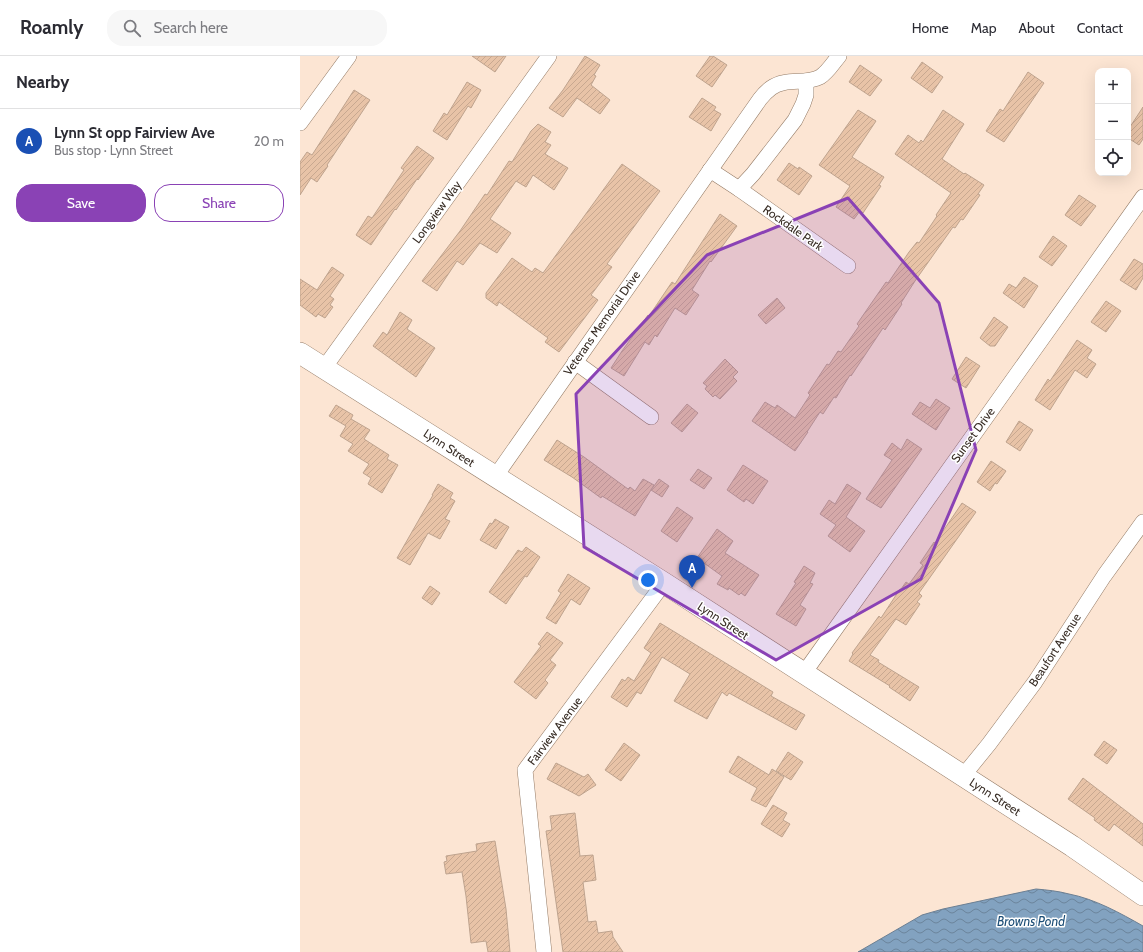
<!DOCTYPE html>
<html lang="en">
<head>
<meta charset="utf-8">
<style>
	body { margin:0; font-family:Cabin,sans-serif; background:#f7f7f7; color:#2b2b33 }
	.controls { position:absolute; right:12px; top:12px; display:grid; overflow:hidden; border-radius:8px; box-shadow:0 4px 16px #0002 }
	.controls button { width:36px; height:36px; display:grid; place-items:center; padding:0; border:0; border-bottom:1px solid #e1e1e2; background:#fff; color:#2b2b33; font:20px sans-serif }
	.you { position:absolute; left:348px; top:524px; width:14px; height:14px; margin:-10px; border:3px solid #fff; border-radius:50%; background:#1a73e8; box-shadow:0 0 0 6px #1a73e833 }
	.badge { display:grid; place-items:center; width:26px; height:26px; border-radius:50%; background:#8a42b5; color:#fff; font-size:13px; font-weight:700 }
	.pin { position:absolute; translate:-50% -33px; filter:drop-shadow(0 1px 2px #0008) }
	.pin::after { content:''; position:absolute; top:21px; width:14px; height:12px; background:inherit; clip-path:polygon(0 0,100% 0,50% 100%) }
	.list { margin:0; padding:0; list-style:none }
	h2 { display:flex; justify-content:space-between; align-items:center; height:52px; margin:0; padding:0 16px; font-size:17px }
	h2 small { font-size:13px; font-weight:400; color:#7c7c81 }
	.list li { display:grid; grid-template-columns:26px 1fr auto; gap:12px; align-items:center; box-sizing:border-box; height:64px; padding:0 16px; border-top:1px solid #e1e1e2 }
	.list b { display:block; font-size:15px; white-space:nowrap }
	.list p { margin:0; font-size:13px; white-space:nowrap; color:#7c7c81 }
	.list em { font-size:13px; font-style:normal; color:#7c7c81 }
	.actions { display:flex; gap:8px; padding:12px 16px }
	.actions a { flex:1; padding:9px 0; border:1px solid #8a42b5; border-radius:16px; text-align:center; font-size:14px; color:#8a42b5 }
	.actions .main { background:#8a42b5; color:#fff }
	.icon { flex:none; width:22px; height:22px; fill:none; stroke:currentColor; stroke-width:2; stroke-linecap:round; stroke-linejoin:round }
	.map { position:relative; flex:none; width:843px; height:896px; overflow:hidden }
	header { display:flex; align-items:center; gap:24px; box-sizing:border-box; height:56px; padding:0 20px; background:#fff; border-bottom:1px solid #e1e1e2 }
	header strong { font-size:19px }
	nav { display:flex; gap:22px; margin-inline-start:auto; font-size:14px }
	.search { width:280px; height:36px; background:#f7f7f7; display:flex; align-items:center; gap:10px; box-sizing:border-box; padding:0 14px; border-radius:16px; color:#7c7c81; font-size:15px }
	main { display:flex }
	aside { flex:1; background:#fff }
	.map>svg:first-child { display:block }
	.water { fill:url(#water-waves); stroke:#6c7f92 }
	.building { fill:url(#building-hatch); stroke:#bea38e }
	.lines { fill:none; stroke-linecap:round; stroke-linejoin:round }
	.minor-casing { stroke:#937a65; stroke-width:16 }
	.secondary-casing { stroke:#937a65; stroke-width:22 }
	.minor { stroke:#fff; stroke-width:15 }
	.secondary { stroke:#fff; stroke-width:21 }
	.marked { fill:#8a42b5; fill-opacity:0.2; stroke:#8a42b5; stroke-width:3; stroke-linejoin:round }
	.labels { text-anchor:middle; stroke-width:3; stroke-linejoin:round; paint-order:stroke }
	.street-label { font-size:12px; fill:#382d25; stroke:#fff }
	.water-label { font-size:13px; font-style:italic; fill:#1b4d76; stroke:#fff }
</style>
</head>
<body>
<header>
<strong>Roamly</strong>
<div class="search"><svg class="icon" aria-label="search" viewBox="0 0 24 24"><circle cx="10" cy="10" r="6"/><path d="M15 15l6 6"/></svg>Search here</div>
<nav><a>Home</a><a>Map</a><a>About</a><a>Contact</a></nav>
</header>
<main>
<aside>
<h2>Nearby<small></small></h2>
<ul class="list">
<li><span class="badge" style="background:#1a4fb4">A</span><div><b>Lynn St opp Fairview Ave</b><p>Bus stop · Lynn Street</p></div><em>20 m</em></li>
</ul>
<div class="actions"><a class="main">Save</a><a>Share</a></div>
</aside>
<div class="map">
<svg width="843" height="896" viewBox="0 0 843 896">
	<defs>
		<pattern id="water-waves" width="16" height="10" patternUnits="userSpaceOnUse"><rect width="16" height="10" fill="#82a2c0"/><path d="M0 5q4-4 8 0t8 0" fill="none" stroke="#6b849c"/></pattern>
		<pattern id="building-hatch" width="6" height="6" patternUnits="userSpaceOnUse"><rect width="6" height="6" fill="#e8c3a7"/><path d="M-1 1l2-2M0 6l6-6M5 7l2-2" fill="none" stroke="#c8a890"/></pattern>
	</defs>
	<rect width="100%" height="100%" fill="#fce5d3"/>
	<path class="water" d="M 736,833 C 747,834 758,835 769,838 C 795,843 820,857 843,870 L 843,896 L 558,896 L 622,859 L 643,853 Z"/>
	<g class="building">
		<path d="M 172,0 L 206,0 L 195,16 Z"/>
		<path d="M 285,0 L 300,9 L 294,19 L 296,20 L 291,29 L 310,44 L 300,58 L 277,42 L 263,61 L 249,52 L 263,34 Z"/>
		<path d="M 410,0 L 413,0 L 427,9 L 412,31 L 396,20 Z"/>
		<path d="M 622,6 L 643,21 L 632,37 L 611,22 Z"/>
		<path d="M 560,9 L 582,24 L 570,40 L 549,26 Z"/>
		<path d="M 728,16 L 744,27 L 704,86 L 686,75 L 700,53 L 703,55 Z"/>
		<path d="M 167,26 L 181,34 L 171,52 L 168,50 L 147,84 L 133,75 L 144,57 L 147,59 Z"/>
		<path d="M 54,34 L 70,44 L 27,109 L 28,110 L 17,126 L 11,122 L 0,139 L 0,106 L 7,96 L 12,99 Z"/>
		<path d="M 402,42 L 416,51 L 414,54 L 421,58 L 411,75 L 389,61 Z"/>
		<path d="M 843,51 L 843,83 L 839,89 L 828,82 L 828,74 Z"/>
		<path d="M 558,54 L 576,65 L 552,101 L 584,121 L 579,129 L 581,130 L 563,157 L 560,155 L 554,163 L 536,151 L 550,130 L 519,109 Z"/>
		<path d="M 643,54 L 664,68 L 642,103 L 664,118 L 665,117 L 684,129 L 678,138 L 680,139 L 663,164 L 661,163 L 655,172 L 653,171 L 615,225 L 601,247 L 602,248 L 585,274 L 583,272 L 551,320 L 550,319 L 536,342 L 534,341 L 523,358 L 520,356 L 507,376 L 508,376 L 495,395 L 452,365 L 465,346 L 475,352 L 477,349 L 495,362 L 510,339 L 508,337 L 527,308 L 529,309 L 538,295 L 541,296 L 559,270 L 557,268 L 586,226 L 588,227 L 609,196 L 617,186 L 619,187 L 637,160 L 636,159 L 651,137 L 595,98 L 608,79 L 619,87 L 621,84 L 623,86 Z"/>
		<path d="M 238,68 L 251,76 L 245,86 L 251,89 L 245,98 L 268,112 L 254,134 L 233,119 L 226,131 L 216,125 L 190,163 L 211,177 L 197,197 L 180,187 L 163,209 L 157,205 L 137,235 L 122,225 L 160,175 L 185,138 L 187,139 L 209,105 L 212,106 L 231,75 Z"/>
		<path d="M 117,90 L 134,102 L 118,124 L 117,123 L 96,154 L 95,153 L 71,189 L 56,179 L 68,160 L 72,162 L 104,114 L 101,112 Z"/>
		<path d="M 489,107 L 498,113 L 499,111 L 512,120 L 499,139 L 477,124 Z"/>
		<path d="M 322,108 L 360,135 L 307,208 L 312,211 L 291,239 L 298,244 L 259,296 L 245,286 L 248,282 L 199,246 L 197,250 L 186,242 L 186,237 L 212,202 L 232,216 L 235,212 L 243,217 Z"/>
		<path d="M 779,139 L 796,150 L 781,170 L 765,159 Z"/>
		<path d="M 420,158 L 437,170 L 411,206 L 410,205 L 392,234 L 399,239 L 386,259 L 375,252 L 357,281 L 355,279 L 349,289 L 345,286 L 324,320 L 311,312 L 322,295 L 348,259 L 349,260 L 372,226 L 375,228 Z"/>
		<path d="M 753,180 L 767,190 L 752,210 L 739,201 Z"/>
		<path d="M 834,203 L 843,208 L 843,222 L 836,234 L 820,224 Z"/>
		<path d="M 32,211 L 44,219 L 30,240 L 34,243 L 30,249 L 33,251 L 25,262 L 18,258 L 16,261 L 0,249 L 0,223 L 17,234 Z"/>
		<path d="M 724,221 L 738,230 L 724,252 L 703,237 L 709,228 L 716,232 Z"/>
		<path d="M 477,242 L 485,252 L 466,268 L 458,259 Z"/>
		<path d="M 806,245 L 821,255 L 806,276 L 791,266 Z"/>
		<path d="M 100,256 L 112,264 L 107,273 L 135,292 L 116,321 L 73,290 L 83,276 L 87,279 Z"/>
		<path d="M 694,261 L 708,271 L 695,290 L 690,290 L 680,282 Z"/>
		<path d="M 777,284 L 792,294 L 787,302 L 796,308 L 787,322 L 775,314 L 750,354 L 735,344 L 748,323 L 750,325 Z"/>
		<path d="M 666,301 L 680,310 L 666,332 L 652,323 Z"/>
		<path d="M 425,303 L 438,316 L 433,321 L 437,325 L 420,343 L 415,339 L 413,341 L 405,333 L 407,330 L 403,327 Z"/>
		<path d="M 636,343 L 650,352 L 636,374 L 612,358 L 620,346 L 630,352 Z"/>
		<path d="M 387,348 L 398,357 L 382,376 L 371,367 Z"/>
		<path d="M 36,349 L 53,359 L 51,363 L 70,374 L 64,383 L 89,399 L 87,403 L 98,409 L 82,437 L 68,428 L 71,422 L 63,417 L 69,408 L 48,395 L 53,388 L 40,380 L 46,370 L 29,360 Z"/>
		<path d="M 719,365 L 733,374 L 720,395 L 706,386 Z"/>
		<path d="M 607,383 L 622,393 L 581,452 L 566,443 L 592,404 L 584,399 L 592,387 L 601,394 Z"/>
		<path d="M 257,384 L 284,401 L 328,433 L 330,431 L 335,435 L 343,423 L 354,429 L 335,460 L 302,440 L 301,442 L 272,421 L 244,404 Z"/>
		<path d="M 691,405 L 706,415 L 697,428 L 695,427 L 690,435 L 677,426 Z"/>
		<path d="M 443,409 L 468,425 L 453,448 L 446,443 L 444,446 L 427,434 Z"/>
		<path d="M 398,413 L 412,422 L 404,433 L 390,424 Z"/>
		<path d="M 359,423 L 369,430 L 362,441 L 351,434 Z"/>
		<path d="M 138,428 L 153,437 L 150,442 L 155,445 L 145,463 L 150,465 L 140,483 L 128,477 L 110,509 L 97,502 L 133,439 L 132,439 Z"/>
		<path d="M 547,428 L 561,437 L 546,461 L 565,475 L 550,496 L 528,480 L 536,469 L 520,458 L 529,444 L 535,448 Z"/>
		<path d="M 662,447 L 676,456 L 619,537 L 622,540 L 617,546 L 620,548 L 606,569 L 596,563 L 570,599 L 579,604 L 578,606 L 619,631 L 610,645 L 589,631 L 590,630 L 549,605 L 553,598 L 552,597 L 579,560 L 581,562 L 600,533 L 601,533 L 606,526 L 609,528 L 623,509 L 620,507 L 634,486 L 635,487 Z"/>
		<path d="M 377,451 L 393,462 L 377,486 L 361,475 Z"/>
		<path d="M 195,463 L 209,471 L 196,493 L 180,484 L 190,467 L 192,468 Z"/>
		<path d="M 417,473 L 433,485 L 425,497 L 459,519 L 445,540 L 441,537 L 439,539 L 429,532 L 428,534 L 417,528 L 422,520 L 397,502 Z"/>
		<path d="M 226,491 L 240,501 L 227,521 L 225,520 L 206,548 L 189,536 L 218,494 L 222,496 Z"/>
		<path d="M 504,510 L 515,517 L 510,527 L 513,528 L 500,549 L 506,553 L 496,570 L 476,558 L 496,527 L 494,526 Z"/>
		<path d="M 268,518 L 290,532 L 280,549 L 271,543 L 256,568 L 246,562 L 261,537 L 258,535 Z"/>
		<path d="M 130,530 L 140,537 L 132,549 L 122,542 Z"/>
		<path d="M 360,567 L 473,636 L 471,640 L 505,659 L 496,674 L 429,637 L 427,640 L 422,636 L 407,663 L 374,645 L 390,618 L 362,601 L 341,638 L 337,636 L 327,651 L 311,641 L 322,623 L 325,625 L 328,621 L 334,625 L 351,597 L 344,592 Z"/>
		<path d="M 247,576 L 263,587 L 250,604 L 256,609 L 245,624 L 248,627 L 236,643 L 214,626 L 241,590 L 238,588 Z"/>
		<path d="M 804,685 L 817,694 L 807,708 L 794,699 Z"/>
		<path d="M 324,687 L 340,699 L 321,725 L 305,714 Z"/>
		<path d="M 488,696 L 503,706 L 491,724 L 476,715 Z"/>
		<path d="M 438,700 L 469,719 L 472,713 L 484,721 L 466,751 L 451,744 L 457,732 L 429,716 Z"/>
		<path d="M 256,707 L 284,721 L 288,718 L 296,729 L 279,740 L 247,723 Z"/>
		<path d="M 783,722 L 843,768 L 843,790 L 814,768 L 809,775 L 794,764 L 795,762 L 768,743 Z"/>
		<path d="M 473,749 L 487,757 L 483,764 L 490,768 L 482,781 L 461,768 Z"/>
		<path d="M 275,757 L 280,800 L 293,799 L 296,824 L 283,826 L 288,866 L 296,865 L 298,877 L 312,875 L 313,881 L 323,896 L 263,896 L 246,775 L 252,774 L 250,760 Z"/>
		<path d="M 195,785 L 206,853 L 210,896 L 188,896 L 186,885 L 171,887 L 166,840 L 162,816 L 146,818 L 144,806 L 147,805 L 146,800 L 177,795 L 176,788 Z"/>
	</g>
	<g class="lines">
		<g class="minor-casing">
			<g id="minor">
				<path d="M 0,67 L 49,0"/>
				<path d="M 410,114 L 439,133 L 453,118 L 495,64 L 503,48 L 506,39 L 506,25"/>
				<path d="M 439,133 L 548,210"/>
				<path d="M 275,306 L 351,361"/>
				<path d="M 24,312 L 249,0"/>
				<path d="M 195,421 L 460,43 C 463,39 467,35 471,32 C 486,21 505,29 520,21 C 528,16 533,7 539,0"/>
				<path d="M 504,617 L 843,141"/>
				<path d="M 663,720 L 689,688 L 735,626 L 804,520 L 843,466"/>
				<path d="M 244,896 L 225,714 L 364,527"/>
			</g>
		</g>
		<g class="secondary-casing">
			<path id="secondary" d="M 0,297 L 364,527 L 772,790 L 843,839"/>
		</g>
		<use href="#minor" class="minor"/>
		<use href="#secondary" class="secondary"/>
	</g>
	<path class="marked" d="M 548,142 L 639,247 L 676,394 L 621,523 L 476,604 L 284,491 L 276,338 L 407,199 Z"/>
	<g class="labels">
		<g class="street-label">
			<text transform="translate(137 156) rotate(-54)" y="4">Longview Way</text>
			<text transform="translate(493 172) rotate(35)" y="4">Rockdale Park</text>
			<text transform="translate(302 267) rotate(-55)" y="4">Veterans Memorial Drive</text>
			<text transform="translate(673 379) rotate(-54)" y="4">Sunset Drive</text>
			<text transform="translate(149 392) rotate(33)" y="4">Lynn Street</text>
			<text transform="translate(423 565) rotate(33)" y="4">Lynn Street</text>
			<text transform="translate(755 594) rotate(-57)" y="4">Beaufort Avenue</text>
			<text transform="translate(255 675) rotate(-53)" y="4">Fairview Avenue</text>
			<text transform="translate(695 741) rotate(33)" y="4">Lynn Street</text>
		</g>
		<g class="water-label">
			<text x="731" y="870">Browns Pond</text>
		</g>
	</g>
</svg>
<div class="controls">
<button>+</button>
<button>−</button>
<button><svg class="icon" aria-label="locate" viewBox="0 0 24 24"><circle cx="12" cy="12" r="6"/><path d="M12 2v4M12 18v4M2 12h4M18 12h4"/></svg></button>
</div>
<div class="you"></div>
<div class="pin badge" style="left:392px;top:532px;background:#1a4fb4">A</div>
</div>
</main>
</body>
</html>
